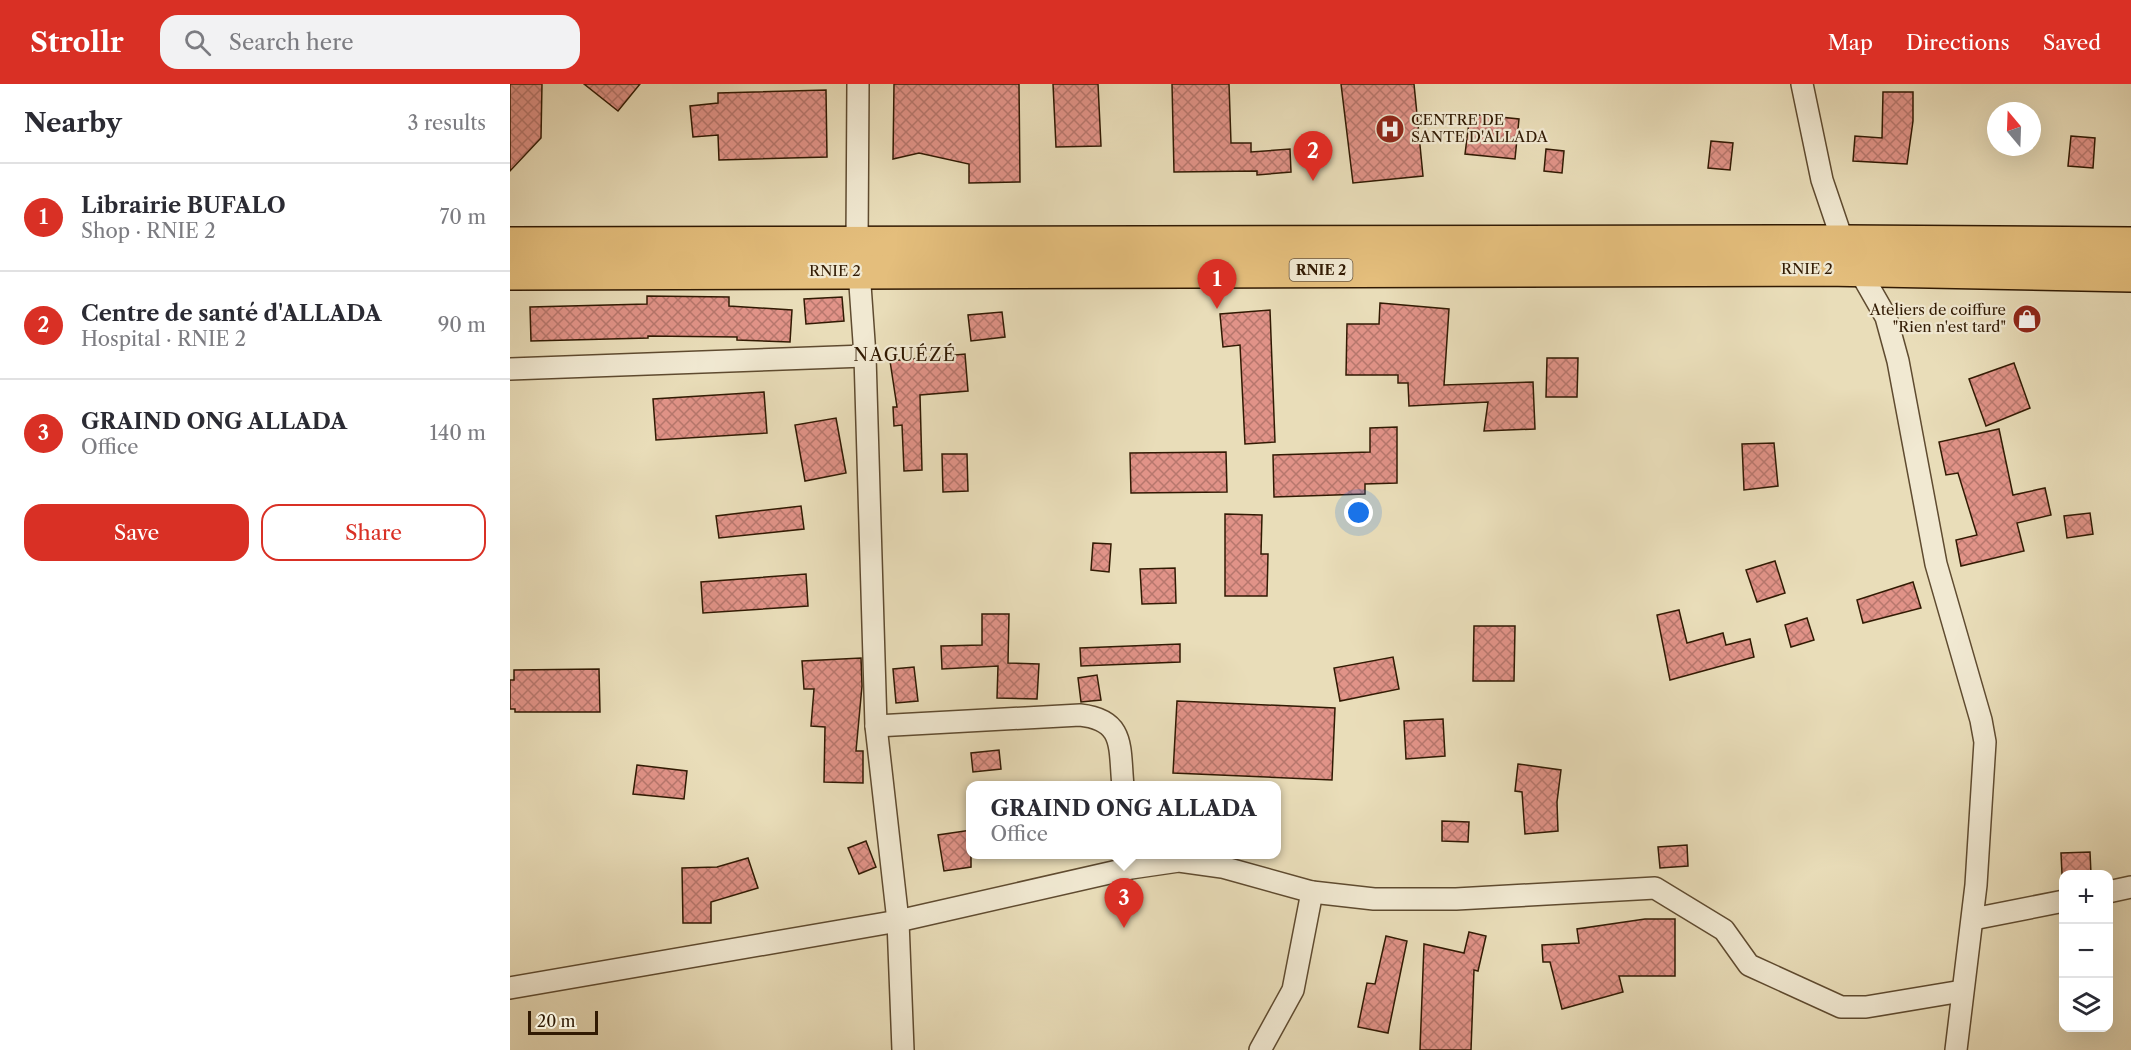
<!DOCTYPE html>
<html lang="en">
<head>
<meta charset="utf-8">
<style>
	body { margin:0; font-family:"Libre Caslon Text",serif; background:#f2f2f3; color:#2b2b33 }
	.controls { position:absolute; right:18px; bottom:18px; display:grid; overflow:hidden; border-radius:12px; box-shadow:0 6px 24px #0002 }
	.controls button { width:54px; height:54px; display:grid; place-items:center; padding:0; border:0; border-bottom:2px solid #e1e1e2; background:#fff; color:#2b2b33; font:30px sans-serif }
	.compass { position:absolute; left:1477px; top:18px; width:54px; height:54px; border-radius:50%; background:#fff; box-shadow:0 6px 24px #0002; rotate:341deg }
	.scale { position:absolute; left:18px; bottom:15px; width:70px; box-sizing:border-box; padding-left:6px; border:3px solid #311a03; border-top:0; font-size:16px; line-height:21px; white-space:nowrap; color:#311a03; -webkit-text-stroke:4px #f1e9d2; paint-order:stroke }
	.you { position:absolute; left:849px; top:429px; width:21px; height:21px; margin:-15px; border:4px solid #fff; border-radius:50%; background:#1a73e8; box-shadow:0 0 0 9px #1a73e833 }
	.badge { display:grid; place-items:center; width:39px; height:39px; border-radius:50%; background:#d93025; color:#fff; font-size:20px; font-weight:700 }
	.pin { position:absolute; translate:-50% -50px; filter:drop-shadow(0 2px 3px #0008) }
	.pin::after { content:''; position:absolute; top:32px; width:21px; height:18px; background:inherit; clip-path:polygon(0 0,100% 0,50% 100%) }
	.popup { position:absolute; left:456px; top:697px; width:315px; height:78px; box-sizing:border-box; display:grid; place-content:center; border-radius:12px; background:#fff; filter:drop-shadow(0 2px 4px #0005); font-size:20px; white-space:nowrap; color:#7c7c81 }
	.popup b { font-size:22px; color:#2b2b33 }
	.popup::after { content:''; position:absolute; left:50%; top:100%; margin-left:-12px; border:12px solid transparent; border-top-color:#fff }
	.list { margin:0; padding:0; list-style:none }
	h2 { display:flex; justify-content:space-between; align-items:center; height:78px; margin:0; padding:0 24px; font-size:26px }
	h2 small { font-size:20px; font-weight:400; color:#7c7c81 }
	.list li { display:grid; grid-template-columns:39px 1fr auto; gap:18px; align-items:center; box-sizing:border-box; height:108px; padding:0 24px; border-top:2px solid #e1e1e2 }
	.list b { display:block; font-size:22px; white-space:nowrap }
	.list p { margin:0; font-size:20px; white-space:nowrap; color:#7c7c81 }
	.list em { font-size:20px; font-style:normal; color:#7c7c81 }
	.actions { display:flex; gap:12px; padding:18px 24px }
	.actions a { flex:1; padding:14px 0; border:2px solid #d93025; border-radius:18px; text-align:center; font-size:21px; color:#d93025 }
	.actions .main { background:#d93025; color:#fff }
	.icon { flex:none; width:33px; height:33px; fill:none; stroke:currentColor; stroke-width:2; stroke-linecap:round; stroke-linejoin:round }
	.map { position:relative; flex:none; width:1621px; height:966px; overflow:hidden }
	header { display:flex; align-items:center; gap:36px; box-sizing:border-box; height:84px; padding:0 30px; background:#d93025; color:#fff }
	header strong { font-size:28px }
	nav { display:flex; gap:33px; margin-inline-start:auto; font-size:21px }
	.search { width:420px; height:54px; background:#f2f2f3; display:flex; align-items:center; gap:15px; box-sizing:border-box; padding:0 21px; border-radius:18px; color:#7c7c81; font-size:22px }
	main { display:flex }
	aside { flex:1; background:#fff }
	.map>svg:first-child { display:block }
	.building { fill:url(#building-cross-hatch); stroke:#311a03; stroke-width:1.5 }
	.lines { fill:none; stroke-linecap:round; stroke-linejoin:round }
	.street-casing { stroke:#5f4b30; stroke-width:24 }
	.highway-casing { stroke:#311a03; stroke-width:36 }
	.street { stroke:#f1e9d2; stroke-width:21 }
	.highway { stroke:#e4be7c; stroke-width:33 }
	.labels { text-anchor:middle; stroke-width:4.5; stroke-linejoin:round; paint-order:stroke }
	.shield { fill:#f1e9d2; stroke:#6b5841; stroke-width:1.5 }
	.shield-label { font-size:14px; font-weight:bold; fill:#311a03 }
	.poi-label { font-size:15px; fill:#311a03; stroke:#f1e9d2; text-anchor:start }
	.street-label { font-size:15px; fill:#311a03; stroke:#f1e9d2 }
	.quarter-label { font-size:18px; letter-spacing:1.5px; fill:#311a03; stroke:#f1e9d2 }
</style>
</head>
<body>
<header>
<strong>Strollr</strong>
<div class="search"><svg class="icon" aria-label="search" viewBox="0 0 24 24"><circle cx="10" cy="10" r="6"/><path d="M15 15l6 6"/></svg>Search here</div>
<nav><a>Map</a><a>Directions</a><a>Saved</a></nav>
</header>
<main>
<aside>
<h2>Nearby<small>3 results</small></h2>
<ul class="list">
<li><span class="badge">1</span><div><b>Librairie BUFALO</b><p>Shop · RNIE 2</p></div><em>70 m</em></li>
<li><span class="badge">2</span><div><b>Centre de santé d'ALLADA</b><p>Hospital · RNIE 2</p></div><em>90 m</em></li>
<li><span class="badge">3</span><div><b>GRAIND ONG ALLADA</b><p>Office</p></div><em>140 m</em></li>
</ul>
<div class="actions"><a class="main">Save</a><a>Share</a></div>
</aside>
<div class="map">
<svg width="1621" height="966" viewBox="0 0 1621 966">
	<defs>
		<pattern id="building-cross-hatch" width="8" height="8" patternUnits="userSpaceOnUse" patternTransform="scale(1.5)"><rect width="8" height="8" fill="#e19388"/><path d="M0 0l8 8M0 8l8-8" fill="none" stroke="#b7776d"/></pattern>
	</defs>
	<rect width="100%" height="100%" fill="#e9ddb9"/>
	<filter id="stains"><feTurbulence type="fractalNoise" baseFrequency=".00333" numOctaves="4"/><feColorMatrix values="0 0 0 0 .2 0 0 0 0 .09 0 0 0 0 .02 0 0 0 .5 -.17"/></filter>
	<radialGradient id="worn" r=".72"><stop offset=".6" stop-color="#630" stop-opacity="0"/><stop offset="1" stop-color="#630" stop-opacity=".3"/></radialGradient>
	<g class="building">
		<path d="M 0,0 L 32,0 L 31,54 L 0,87 Z"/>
		<path d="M 74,0 L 130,0 L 108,27 Z"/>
		<path d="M 384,0 L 509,0 L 510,98 L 459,99 L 459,80 L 409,69 L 383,75 Z"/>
		<path d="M 543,0 L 588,0 L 591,62 L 546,63 Z"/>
		<path d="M 662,0 L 719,0 L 721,59 L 741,59 L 741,68 L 780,65 L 781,88 L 747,91 L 747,87 L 664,88 Z"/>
		<path d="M 831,0 L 904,0 L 913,92 L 843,99 Z"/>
		<path d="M 316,6 L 317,73 L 209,76 L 208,51 L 183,53 L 180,22 L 208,19 L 208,9 Z"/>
		<path d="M 1373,8 L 1403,8 L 1403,37 L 1397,80 L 1343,77 L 1345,52 L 1372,54 Z"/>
		<path d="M 960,30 L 1009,35 L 1005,75 L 955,70 Z"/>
		<path d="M 1561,52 L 1585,54 L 1583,84 L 1558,82 Z"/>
		<path d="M 1201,57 L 1223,59 L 1220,86 L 1198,84 Z"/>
		<path d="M 1036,65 L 1054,67 L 1052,89 L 1034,87 Z"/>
		<path d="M 137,212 L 219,213 L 219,222 L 282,226 L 280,258 L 227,256 L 227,253 L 138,252 L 138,254 L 21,257 L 20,223 L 137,220 Z"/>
		<path d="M 332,213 L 334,237 L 296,240 L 294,215 Z"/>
		<path d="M 870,219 L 939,225 L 934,301 L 1023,298 L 1025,345 L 974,347 L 978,318 L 899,322 L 898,299 L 888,299 L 888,291 L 836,291 L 837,240 L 869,240 Z"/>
		<path d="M 760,226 L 765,358 L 735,360 L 730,261 L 713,263 L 710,230 Z"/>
		<path d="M 492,228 L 495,253 L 461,257 L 458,231 Z"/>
		<path d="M 455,270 L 458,307 L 410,311 L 412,386 L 394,387 L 392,341 L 384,342 L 383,323 L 387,323 L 380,277 Z"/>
		<path d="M 1037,274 L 1068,274 L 1067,313 L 1036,313 Z"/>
		<path d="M 1504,279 L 1520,324 L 1476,342 L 1459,295 Z"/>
		<path d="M 254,308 L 257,349 L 146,356 L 143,315 Z"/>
		<path d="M 326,334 L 336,389 L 295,397 L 285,341 Z"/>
		<path d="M 887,343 L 887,399 L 855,400 L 855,410 L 764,413 L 763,371 L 860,368 L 860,344 Z"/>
		<path d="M 1489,345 L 1503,411 L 1535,404 L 1541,431 L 1507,439 L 1514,467 L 1451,482 L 1446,456 L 1467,451 L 1448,389 L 1436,391 L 1429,358 Z"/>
		<path d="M 1264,359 L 1268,402 L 1234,406 L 1232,360 Z"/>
		<path d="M 716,368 L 717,408 L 621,409 L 620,369 Z"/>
		<path d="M 432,370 L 457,370 L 458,407 L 433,408 Z"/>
		<path d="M 291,422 L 294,445 L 209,454 L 206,432 Z"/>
		<path d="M 1580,429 L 1583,450 L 1557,454 L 1554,432 Z"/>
		<path d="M 715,430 L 752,431 L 751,470 L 758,470 L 757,512 L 715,512 Z"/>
		<path d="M 583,459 L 601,460 L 599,488 L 581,486 Z"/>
		<path d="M 1265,477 L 1275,509 L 1247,518 L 1236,486 Z"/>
		<path d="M 665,484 L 666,519 L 632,520 L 630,485 Z"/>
		<path d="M 296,490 L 298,522 L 193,529 L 191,498 Z"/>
		<path d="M 1403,498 L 1411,524 L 1353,539 L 1347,516 Z"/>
		<path d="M 1169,526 L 1177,559 L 1213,549 L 1216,561 L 1240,555 L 1244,573 L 1160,596 L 1147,531 Z"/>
		<path d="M 472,530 L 499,530 L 498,579 L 529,580 L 527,615 L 487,614 L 488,582 L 432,585 L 431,562 L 472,561 Z"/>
		<path d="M 1297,534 L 1304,556 L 1281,563 L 1275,541 Z"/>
		<path d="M 964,542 L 1005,542 L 1004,597 L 963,597 Z"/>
		<path d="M 670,560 L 670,578 L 571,582 L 570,564 Z"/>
		<path d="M 883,573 L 889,605 L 830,617 L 824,584 Z"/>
		<path d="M 351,574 L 352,602 L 346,667 L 353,667 L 353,699 L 314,698 L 315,643 L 301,642 L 304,605 L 294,605 L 292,577 Z"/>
		<path d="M 404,583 L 408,617 L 386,619 L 383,585 Z"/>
		<path d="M 89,585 L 90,628 L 5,628 L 5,625 L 0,625 L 0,596 L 4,596 L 4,586 Z"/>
		<path d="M 587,591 L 591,616 L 571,618 L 568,594 Z"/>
		<path d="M 667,617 L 825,624 L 822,696 L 663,689 Z"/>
		<path d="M 933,635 L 935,672 L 896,675 L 894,637 Z"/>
		<path d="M 489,666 L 491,685 L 463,688 L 461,669 Z"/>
		<path d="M 1008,680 L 1051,686 L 1047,718 L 1048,747 L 1015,750 L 1012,708 L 1005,707 Z"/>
		<path d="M 127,681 L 177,687 L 174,715 L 123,710 Z"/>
		<path d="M 932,737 L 959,738 L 958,758 L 932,757 Z"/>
		<path d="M 461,746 L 461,783 L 434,787 L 428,751 Z"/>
		<path d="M 356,757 L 366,783 L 349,790 L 338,764 Z"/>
		<path d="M 1177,761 L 1178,782 L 1150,784 L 1148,763 Z"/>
		<path d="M 1580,768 L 1581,790 L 1552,790 L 1551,769 Z"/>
		<path d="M 238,774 L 248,804 L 201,818 L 201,839 L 173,839 L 172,784 L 207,783 Z"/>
		<path d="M 1135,835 L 1165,835 L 1165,892 L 1109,892 L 1113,908 L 1052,925 L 1040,878 L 1033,878 L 1032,861 L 1069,859 L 1067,845 Z"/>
		<path d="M 959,848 L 976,852 L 968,887 L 964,886 L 961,966 L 910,966 L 914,860 L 954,869 Z"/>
		<path d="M 876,852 L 897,857 L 878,949 L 848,943 L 857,899 L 865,900 Z"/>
	</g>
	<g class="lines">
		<g class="street-casing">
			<g id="street">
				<path d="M 348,0 L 347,158 L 355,272 L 366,642 L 388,837 L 393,966"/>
				<path d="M 1292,0 L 1312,96 L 1333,158 L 1376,233 L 1388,277 L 1426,480 L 1471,636 L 1475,658 L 1466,801 L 1446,966"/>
				<path d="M 0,285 L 355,272"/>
				<path d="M 366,642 L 570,631 C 616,636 609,664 613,702"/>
				<path d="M 1598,808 L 1621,803"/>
				<path d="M 1463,835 L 1554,817"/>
				<path d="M 0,904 L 388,837 L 621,784 L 669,777 L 712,783 L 802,808 L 864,815 L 946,815 L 1145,804 L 1214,846 L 1239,881 L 1331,923 L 1356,923 L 1452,907"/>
				<path d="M 750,966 L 783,906 L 802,808"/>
			</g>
		</g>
		<g class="highway-casing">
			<g id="highway">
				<path d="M 0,160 L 1333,158 L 1621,160"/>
				<path d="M 0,189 L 1315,185 L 1621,191"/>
			</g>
		</g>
		<use href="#street" class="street"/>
		<use href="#highway" class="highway"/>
	</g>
	<defs>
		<g id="hospital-disc" transform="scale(1.5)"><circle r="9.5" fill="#8f2418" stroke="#f1e9d2"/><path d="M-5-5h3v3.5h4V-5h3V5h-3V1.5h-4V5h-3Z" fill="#fff"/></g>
		<g id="shop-disc" transform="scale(1.5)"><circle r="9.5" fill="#8f2418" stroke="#f1e9d2"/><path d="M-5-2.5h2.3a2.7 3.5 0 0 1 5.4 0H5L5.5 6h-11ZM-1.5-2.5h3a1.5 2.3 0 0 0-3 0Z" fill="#fff"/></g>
	</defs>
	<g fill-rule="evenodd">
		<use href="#hospital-disc" x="880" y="45"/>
		<use href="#shop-disc" x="1517" y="235"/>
	</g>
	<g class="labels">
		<rect class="shield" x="779.5" y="175" width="63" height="22" rx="4.5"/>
		<g class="shield-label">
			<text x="811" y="191">RNIE 2</text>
		</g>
		<g class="poi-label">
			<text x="901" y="41">CENTRE DE<tspan x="901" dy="17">SANTE D'ALLADA</tspan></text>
			<text x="1496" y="231" text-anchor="end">Ateliers de coiffure<tspan x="1496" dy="17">"Rien n'est tard"</tspan></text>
		</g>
		<g class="street-label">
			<text x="1297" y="190">RNIE 2</text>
			<text x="325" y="192">RNIE 2</text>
		</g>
		<g class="quarter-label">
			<text x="395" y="277">NAGUÉZÉ</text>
		</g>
	</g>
	<rect width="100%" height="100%" filter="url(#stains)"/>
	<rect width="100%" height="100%" fill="url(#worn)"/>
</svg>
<div class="controls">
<button>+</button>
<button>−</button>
<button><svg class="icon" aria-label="layers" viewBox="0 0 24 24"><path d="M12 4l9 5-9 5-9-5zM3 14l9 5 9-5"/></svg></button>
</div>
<svg class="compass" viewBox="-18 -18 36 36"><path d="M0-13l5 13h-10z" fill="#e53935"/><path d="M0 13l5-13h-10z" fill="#7c7c81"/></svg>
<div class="scale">20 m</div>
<div class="you"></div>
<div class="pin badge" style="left:707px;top:225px">1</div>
<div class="pin badge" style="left:803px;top:97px">2</div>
<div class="pin badge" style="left:614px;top:844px">3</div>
<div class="popup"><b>GRAIND ONG ALLADA</b>Office</div>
</div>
</main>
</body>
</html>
